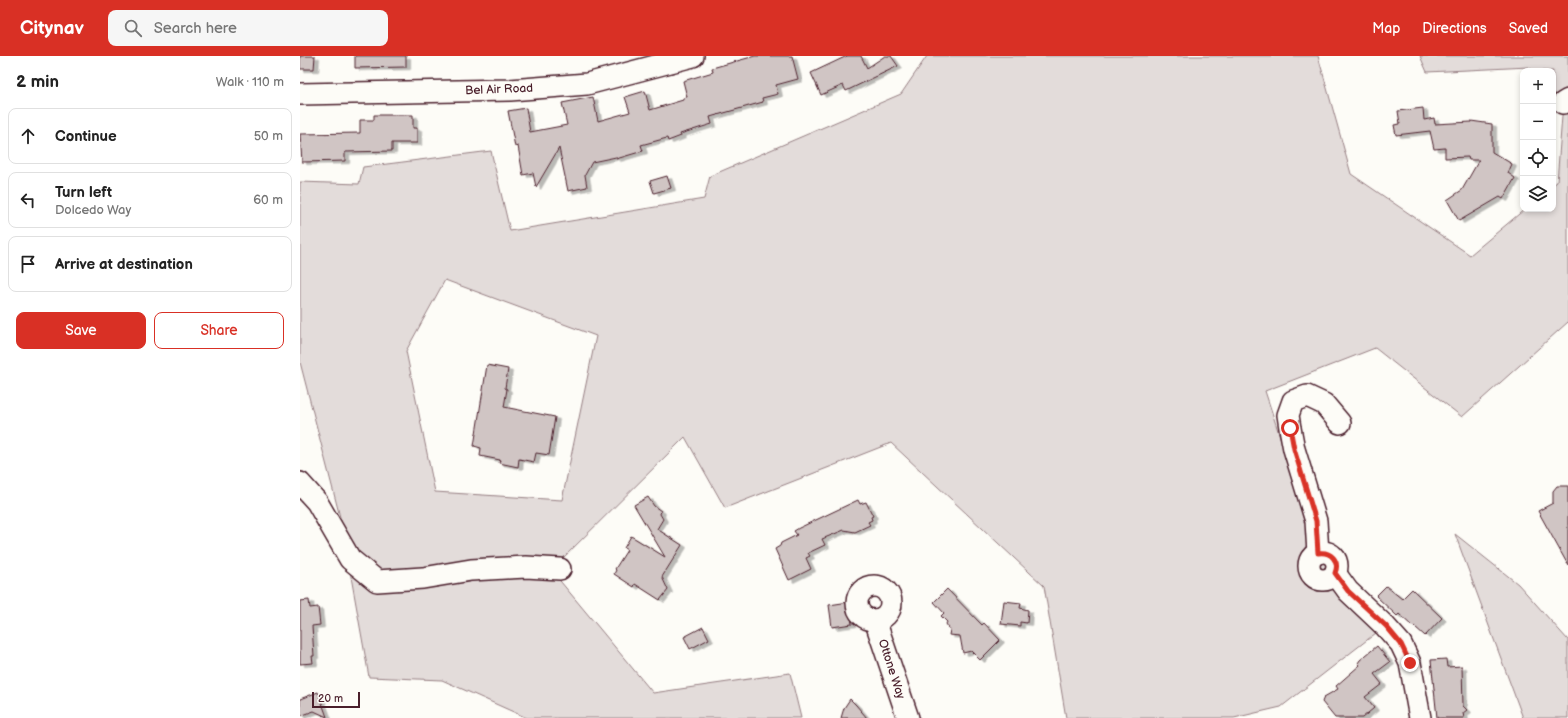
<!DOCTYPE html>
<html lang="en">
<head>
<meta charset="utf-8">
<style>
	body { margin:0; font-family:"Balsamiq Sans",sans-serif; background:#f6f6f6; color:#222 }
	.controls { position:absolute; right:12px; top:12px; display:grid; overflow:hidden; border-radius:8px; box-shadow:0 2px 6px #0003 }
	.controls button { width:36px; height:36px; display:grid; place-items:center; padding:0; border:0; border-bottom:1px solid #e0e0e0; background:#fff; color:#222; font:20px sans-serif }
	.scale { position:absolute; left:12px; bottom:10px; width:48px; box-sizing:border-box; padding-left:4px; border:2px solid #4a1f2b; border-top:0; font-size:11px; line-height:14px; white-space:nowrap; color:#4a1f2b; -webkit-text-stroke:3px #fdfcf7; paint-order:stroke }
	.stop { position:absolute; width:12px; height:12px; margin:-9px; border:3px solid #d93025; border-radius:50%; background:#fff }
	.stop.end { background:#d93025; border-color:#fff; box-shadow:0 1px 4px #0008 }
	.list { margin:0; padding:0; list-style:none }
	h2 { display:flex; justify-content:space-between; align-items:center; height:52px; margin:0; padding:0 16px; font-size:17px }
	h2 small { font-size:13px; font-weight:400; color:#767676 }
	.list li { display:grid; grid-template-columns:26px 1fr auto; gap:12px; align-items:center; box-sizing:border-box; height:56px; margin:0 8px 8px; padding:0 8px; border:1px solid #e0e0e0; border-radius:8px }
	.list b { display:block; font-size:15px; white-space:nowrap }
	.list p { margin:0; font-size:13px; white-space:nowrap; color:#767676 }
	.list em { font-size:13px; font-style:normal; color:#767676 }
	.actions { display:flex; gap:8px; padding:12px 16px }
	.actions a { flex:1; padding:9px 0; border:1px solid #d93025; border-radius:8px; text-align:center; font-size:14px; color:#d93025 }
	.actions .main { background:#d93025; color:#fff }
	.icon { flex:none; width:22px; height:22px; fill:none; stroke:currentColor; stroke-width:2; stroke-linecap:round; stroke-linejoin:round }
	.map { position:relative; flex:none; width:1268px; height:662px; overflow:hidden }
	header { display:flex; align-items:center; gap:24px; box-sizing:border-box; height:56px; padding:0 20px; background:#d93025; color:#fff }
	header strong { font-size:19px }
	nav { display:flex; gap:22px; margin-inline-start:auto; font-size:14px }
	.search { width:280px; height:36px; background:#f6f6f6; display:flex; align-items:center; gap:10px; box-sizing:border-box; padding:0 14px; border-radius:8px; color:#767676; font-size:15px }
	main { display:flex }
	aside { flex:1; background:#fff }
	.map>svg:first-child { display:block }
	.green { fill:#e3dcda; stroke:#967e82; fill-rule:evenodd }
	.building { fill:#d0c5c4; stroke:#4a1f2b; filter:url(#shadow) }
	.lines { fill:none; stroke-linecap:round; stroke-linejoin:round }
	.minor-casing { stroke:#4a1f2b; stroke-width:24 }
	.minor { stroke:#fdfcf7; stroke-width:21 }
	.route { stroke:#d93025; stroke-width:5 }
	.labels { text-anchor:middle; stroke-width:3; stroke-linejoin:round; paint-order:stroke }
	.street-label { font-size:12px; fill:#4a1f2b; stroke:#fdfcf7 }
</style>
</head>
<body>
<header>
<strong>Citynav</strong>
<div class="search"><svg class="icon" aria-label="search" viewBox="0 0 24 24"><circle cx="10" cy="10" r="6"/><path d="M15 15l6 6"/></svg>Search here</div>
<nav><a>Map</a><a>Directions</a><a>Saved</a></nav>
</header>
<main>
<aside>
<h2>2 min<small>Walk · 110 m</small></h2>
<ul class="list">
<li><svg class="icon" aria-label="ahead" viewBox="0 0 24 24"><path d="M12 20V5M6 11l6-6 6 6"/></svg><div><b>Continue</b></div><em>50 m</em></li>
<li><svg class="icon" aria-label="left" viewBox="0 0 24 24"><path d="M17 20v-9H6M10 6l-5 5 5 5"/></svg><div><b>Turn left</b><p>Dolcedo Way</p></div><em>60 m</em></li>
<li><svg class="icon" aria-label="arrive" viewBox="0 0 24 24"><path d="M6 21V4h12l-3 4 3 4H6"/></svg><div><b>Arrive at destination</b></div></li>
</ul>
<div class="actions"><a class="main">Save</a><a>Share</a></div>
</aside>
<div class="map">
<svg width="1268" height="662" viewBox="0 0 1268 662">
	<defs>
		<filter id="shadow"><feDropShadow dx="4.5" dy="2.5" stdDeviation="0" flood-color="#0004"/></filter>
	</defs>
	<rect width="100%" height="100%" fill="#fdfcf7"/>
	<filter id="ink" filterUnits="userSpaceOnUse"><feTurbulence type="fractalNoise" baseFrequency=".025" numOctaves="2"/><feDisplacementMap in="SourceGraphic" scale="8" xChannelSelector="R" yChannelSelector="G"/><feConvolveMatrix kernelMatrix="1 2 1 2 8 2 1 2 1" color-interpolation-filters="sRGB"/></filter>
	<g filter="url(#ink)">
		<g class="green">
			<path d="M 627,0 L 1018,0 L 1051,118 L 1170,199 L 1225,153 L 1253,153 L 1253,129 L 1257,126 L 1263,47 L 1253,36 L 1253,15 L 1233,15 L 1229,11 L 1127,16 L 1120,0 L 1268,0 L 1268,266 L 1162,361 L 1075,292 L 965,335 L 1018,497 C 1028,497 1032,499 1037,507 L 1085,570 L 981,651 L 934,662 L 766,662 L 744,530 L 591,387 L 425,452 L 385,381 L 251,514 L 353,637 L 490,617 L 501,662 L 227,662 L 142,624 L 69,621 L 41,465 L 0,306 L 0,126 L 59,128 L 63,111 L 191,95 L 210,175 L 404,143 L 410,120 L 601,38 ZM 145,224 L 296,280 L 262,444 L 135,436 L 106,295 Z"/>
			<path d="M 1155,478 L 1218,528 L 1268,584 L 1268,662 L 1223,662 Z"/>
		</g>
		<g class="building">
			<path d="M 0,0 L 15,0 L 14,13 L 0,13 Z"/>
			<path d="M 55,0 L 106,0 L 106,11 L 55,12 Z"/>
			<path d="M 455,0 L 492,0 L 498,23 L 476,29 L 478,38 L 462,42 L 463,46 L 410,61 L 412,68 L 380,78 L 381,80 L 368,85 L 367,82 L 341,89 L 343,95 L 316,103 L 316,101 L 292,106 L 285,119 L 287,131 L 268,135 L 259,92 L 236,131 L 233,117 L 223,119 L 218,90 L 215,91 L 208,55 L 226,52 L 230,76 L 267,69 L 262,47 L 293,41 L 298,65 L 330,56 L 325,41 L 345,35 L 350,54 L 383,44 L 383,42 L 387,41 L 383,25 L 413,16 L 412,12 Z"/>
			<path d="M 547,0 L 561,0 L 567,12 L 585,0 L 591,0 L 598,10 L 546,35 L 543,29 L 521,39 L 511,17 Z"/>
			<path d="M 1123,52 L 1124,64 L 1134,62 L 1135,68 L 1171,66 L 1171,65 L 1192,68 L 1192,96 L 1212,108 L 1208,117 L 1215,122 L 1203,143 L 1200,141 L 1159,165 L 1147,144 L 1162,134 L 1179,104 L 1169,104 L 1168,101 L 1145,102 L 1145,92 L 1134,93 L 1130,75 L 1096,79 L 1094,69 L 1100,68 L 1098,55 Z"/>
			<path d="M 74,59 L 113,59 L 113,72 L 117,72 L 117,87 L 92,87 L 92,95 L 45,96 L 45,105 L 2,106 L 0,78 L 60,77 L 60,64 L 74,64 Z"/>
			<path d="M 367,120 L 371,132 L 354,137 L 350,125 Z"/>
			<path d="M 187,309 L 208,313 L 205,332 L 207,333 L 204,351 L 255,361 L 249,399 L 236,397 L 234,406 L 219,403 L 218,411 L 199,407 L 200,404 L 180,400 L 181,392 L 174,390 Z"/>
			<path d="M 1257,430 L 1268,430 L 1268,509 L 1238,455 L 1253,447 L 1253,435 Z"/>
			<path d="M 348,441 L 354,450 L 361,455 L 360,458 L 363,463 L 357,473 L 382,489 L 362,521 L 368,534 L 360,544 L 335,528 L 334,531 L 314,518 L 316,514 L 315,513 L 327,494 L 324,492 L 331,480 L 365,501 L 334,449 Z"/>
			<path d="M 558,444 L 560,448 L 566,446 L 573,460 L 571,461 L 572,464 L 568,466 L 570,469 L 555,476 L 544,474 L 522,483 L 525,489 L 508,497 L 510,500 L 506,502 L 511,513 L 489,524 L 475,493 L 480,490 L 481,487 L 497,479 L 494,475 L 499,472 Z"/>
			<path d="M 1086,530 L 1102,543 L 1112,533 L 1142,562 L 1125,580 L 1114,570 L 1113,571 L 1099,558 L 1097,560 L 1076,540 Z"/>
			<path d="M 647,533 L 682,569 L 684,567 L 700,584 L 680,604 L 671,595 L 663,597 L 660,580 L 649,579 L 650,574 L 646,568 L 647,566 L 641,560 L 644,557 L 634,546 Z"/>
			<path d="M 9,544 L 10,552 L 18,551 L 20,569 L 12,570 L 14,600 L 12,600 L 13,607 L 0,608 L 0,545 Z"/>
			<path d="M 704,545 L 721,547 L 720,552 L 728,554 L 727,567 L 720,566 L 720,570 L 701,568 Z"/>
			<path d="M 549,546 L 552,568 L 532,571 L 529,549 Z"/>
			<path d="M 403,571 L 409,583 L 390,593 L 384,581 Z"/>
			<path d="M 1077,590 L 1090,606 L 1074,618 L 1082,628 L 1065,641 L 1074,652 L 1062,662 L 1035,662 L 1022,646 L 1024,641 L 1038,633 L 1036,630 L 1060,609 L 1058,607 L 1060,604 Z"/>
			<path d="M 1146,603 L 1147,611 L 1162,610 L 1163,650 L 1167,654 L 1163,657 L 1164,662 L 1137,662 L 1131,604 Z"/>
			<path d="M 18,636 L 27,661 L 14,655 L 0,660 L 0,643 Z"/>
			<path d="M 550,643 L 556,649 L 567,662 L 541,662 L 544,652 Z"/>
		</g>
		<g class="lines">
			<g class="minor-casing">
				<g id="minor">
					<path d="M 0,38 L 210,34 L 287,28 L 393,0"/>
					<path d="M 1263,47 L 1268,44"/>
					<path d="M 0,427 L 17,446 L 50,503 L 77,525 L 123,522 L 171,514 L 226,511 L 260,513"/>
					<circle cx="1023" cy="510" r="14"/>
					<path d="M 1018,497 L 1016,465 L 994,393 L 990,372 L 988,359 L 993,345 L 1007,340 L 1024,348 L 1040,367"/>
					<path d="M 1035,517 L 1048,535 L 1085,570 L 1101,588 L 1110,607 L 1120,662"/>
					<circle cx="574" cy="547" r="17"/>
					<path d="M 575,564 L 608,662"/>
				</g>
			</g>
			<use href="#minor" class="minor"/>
		</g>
	</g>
	<g class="lines" filter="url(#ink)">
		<path class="route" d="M 990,372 L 994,393 L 1016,465 L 1018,497 C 1031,495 1040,505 1035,517 L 1048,535 L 1086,570 L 1101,588 L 1110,607"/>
	</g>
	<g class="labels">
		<g class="street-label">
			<text transform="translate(199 33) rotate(-2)" y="4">Bel Air Road</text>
			<text transform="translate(592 613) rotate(72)" y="4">Ottone Way</text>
		</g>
	</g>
</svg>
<div class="controls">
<button>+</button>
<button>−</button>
<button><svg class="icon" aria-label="locate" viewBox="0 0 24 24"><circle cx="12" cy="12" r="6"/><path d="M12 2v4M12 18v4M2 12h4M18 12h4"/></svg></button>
<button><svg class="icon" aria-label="layers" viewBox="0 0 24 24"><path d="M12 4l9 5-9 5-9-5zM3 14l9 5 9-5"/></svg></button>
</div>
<div class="scale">20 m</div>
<div class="stop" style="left:990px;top:372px"></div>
<div class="stop end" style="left:1110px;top:607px"></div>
</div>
</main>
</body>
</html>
